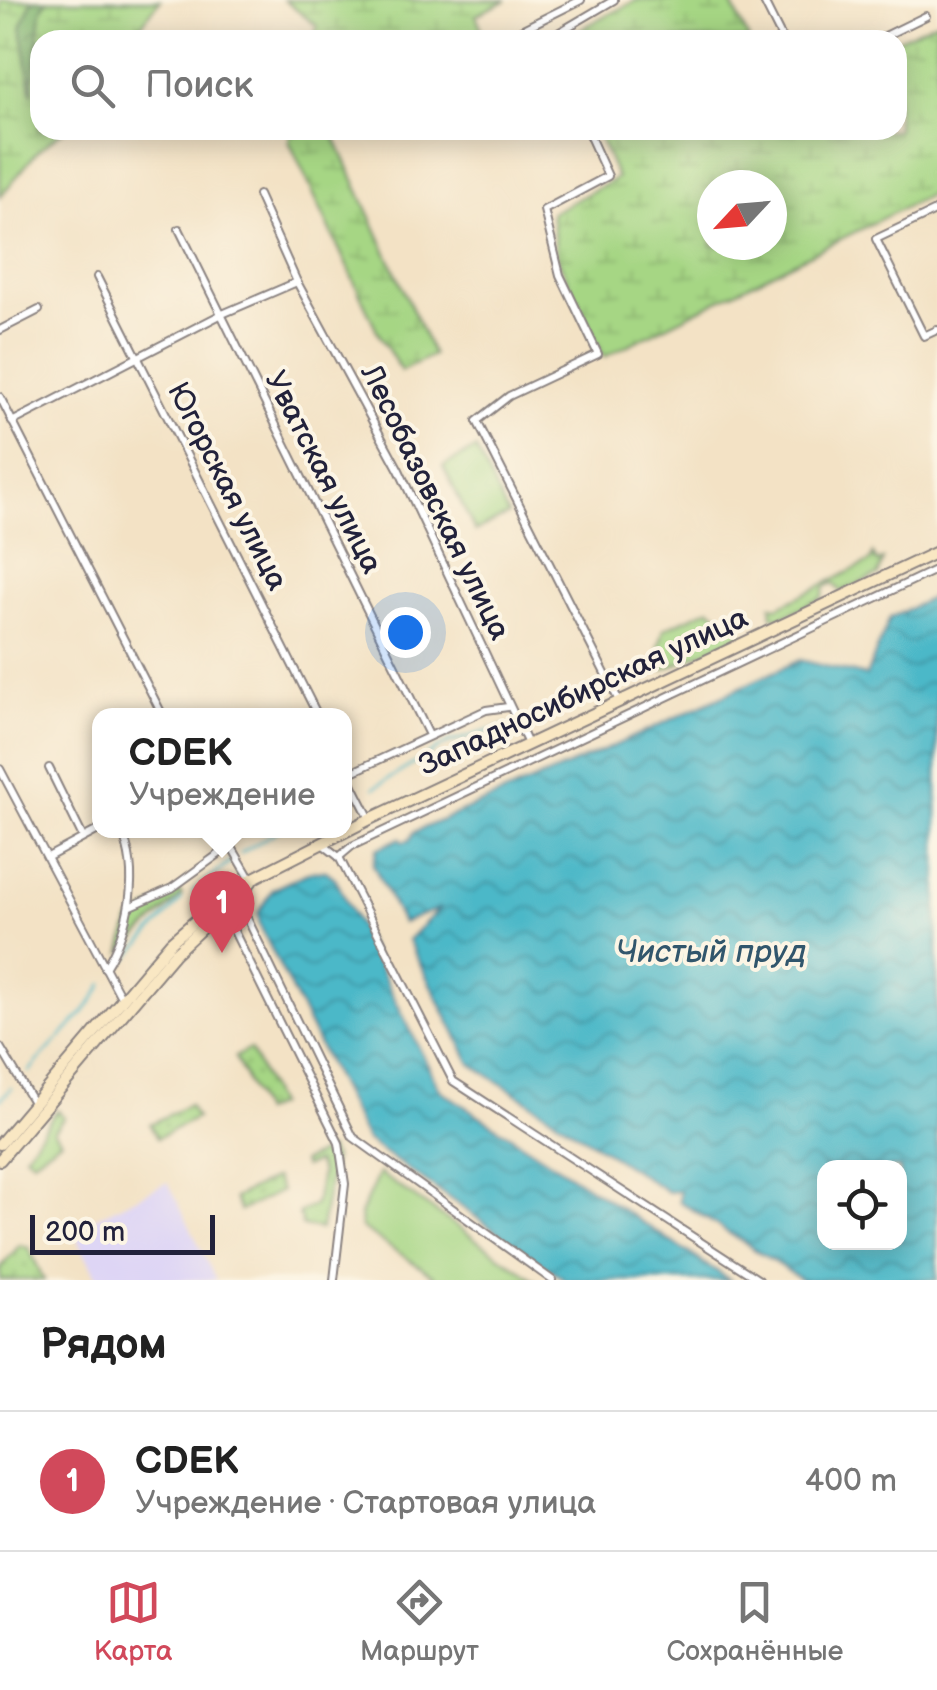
<!DOCTYPE html>
<html lang="ru">
<head>
<meta charset="utf-8">
<style>
	body { margin:0; font-family:"Balsamiq Sans",sans-serif; background:#f6f6f6; color:#222 }
	.controls { position:absolute; right:30px; bottom:30px; display:grid; overflow:hidden; border-radius:20px; box-shadow:0 5px 25px #0003 }
	.controls button { width:90px; height:90px; display:grid; place-items:center; padding:0; border:0; border-bottom:2px solid #e0e0e0; background:#fff; color:#222; font:50px sans-serif }
	.compass { position:absolute; left:697px; top:170px; width:90px; height:90px; border-radius:50%; background:#fff; box-shadow:0 5px 25px #0003; rotate:244deg }
	.scale { position:absolute; left:30px; bottom:25px; width:185px; box-sizing:border-box; padding-left:10px; border:5px solid #22223b; border-top:0; font-size:28px; line-height:35px; white-space:nowrap; color:#22223b; -webkit-text-stroke:8px #fcf5e5; paint-order:stroke }
	.you { position:absolute; left:405px; top:632px; width:35px; height:35px; margin:-25px; border:8px solid #fff; border-radius:50%; background:#1a73e8; box-shadow:0 0 0 15px #1a73e833 }
	.badge { display:grid; place-items:center; width:65px; height:65px; border-radius:50%; background:#d1495b; color:#fff; font-size:32px; font-weight:700 }
	.pin { position:absolute; translate:-50% -82px; filter:drop-shadow(0 2px 5px #0008) }
	.pin::after { content:''; position:absolute; top:52px; width:35px; height:30px; background:inherit; clip-path:polygon(0 0,100% 0,50% 100%) }
	.popup { position:absolute; left:92px; top:708px; width:260px; height:130px; box-sizing:border-box; display:grid; place-content:center; border-radius:20px; background:#fff; filter:drop-shadow(0 2px 8px #0005); font-size:32px; white-space:nowrap; color:#767676 }
	.popup b { font-size:38px; color:#222 }
	.popup::after { content:''; position:absolute; left:50%; top:100%; margin-left:-20px; border:20px solid transparent; border-top-color:#fff }
	.list { margin:0; padding:0; list-style:none }
	h2 { display:flex; justify-content:space-between; align-items:center; height:130px; margin:0; padding:0 40px; font-size:42px }
	h2 small { font-size:32px; font-weight:400; color:#767676 }
	.list li { display:grid; grid-template-columns:65px 1fr auto; gap:30px; align-items:center; box-sizing:border-box; height:140px; padding:0 40px; border-top:2px solid #e0e0e0 }
	.list b { display:block; font-size:38px; white-space:nowrap }
	.list p { margin:0; font-size:32px; white-space:nowrap; color:#767676 }
	.list em { font-size:32px; font-style:normal; color:#767676 }
	.icon { flex:none; width:55px; height:55px; fill:none; stroke:currentColor; stroke-width:2; stroke-linecap:round; stroke-linejoin:round }
	.map { position:relative; flex:none; width:937px; height:1280px; overflow:hidden }
	.search { position:absolute; background:#fff; box-shadow:0 5px 25px #0003; left:30px; right:30px; top:30px; height:110px; display:flex; align-items:center; gap:25px; box-sizing:border-box; padding:0 35px; border-radius:30px; color:#767676; font-size:38px }
	.sheet { height:270px; background:#fff }
	nav { display:flex; justify-content:space-around; align-items:center; box-sizing:border-box; height:140px; border-top:2px solid #e0e0e0; background:#fff; font-size:28px; color:#767676 }
	nav a { display:grid; justify-items:center; gap:5px }
	nav .on { color:#d1495b }
	.map>svg:first-child { display:block }
	.built { fill:#ded5f5 }
	.green { fill:#a6d684; stroke:#647c60; stroke-width:2.5 }
	.forest { fill:url(#forest-crowns); stroke:#536c56; stroke-width:2.5 }
	.wetland { fill:url(#wetland-marsh); stroke:#647c60; stroke-width:2.5; fill-rule:evenodd }
	.park { fill:url(#park-dots); stroke:#647c60; stroke-width:2.5 }
	.water { fill:url(#water-waves); stroke:#376d82; stroke-width:2.5; fill-rule:evenodd }
	.lines { fill:none; stroke-linecap:round; stroke-linejoin:round }
	.stream { stroke:#4cb8c8; stroke-width:2.5 }
	.street-casing { stroke:#8a8280; stroke-width:10 }
	.secondary-casing { stroke:#8a8280; stroke-width:14 }
	.street { stroke:#fff; stroke-width:6 }
	.secondary { stroke:#f9e7c3; stroke-width:10 }
	.labels { text-anchor:middle; stroke-width:8; stroke-linejoin:round; paint-order:stroke }
	.street-label { font-size:30px; fill:#22223b; stroke:#fcf5e5 }
	.water-label { font-size:32px; font-style:italic; fill:#31566c; stroke:#fcf5e5 }
</style>
</head>
<body>
<div class="map">
<svg width="937" height="1280" viewBox="0 0 937 1280">
	<defs>
		<pattern id="forest-crowns" width="20" height="18" patternUnits="userSpaceOnUse" patternTransform="scale(2.5)"><rect width="20" height="18" fill="#84b772"/><path d="M2 6a3 3 0 1 1 6 0M12 15a3 3 0 1 1 6 0" fill="none" stroke="#6c945f"/></pattern>
		<pattern id="wetland-marsh" width="20" height="14" patternUnits="userSpaceOnUse" patternTransform="scale(2.5)"><rect width="20" height="14" fill="#a6d684"/><path d="M1 5h8M5 5V1M11 12h8M15 12V8" fill="none" stroke="#8fb773"/></pattern>
		<pattern id="park-dots" width="8" height="8" patternUnits="userSpaceOnUse" patternTransform="scale(2.5)"><rect width="8" height="8" fill="#a6d684"/><path d="M2 2h.1M6 6h.1" fill="none" stroke="#8fb773" stroke-width="1.8" stroke-linecap="round"/></pattern>
		<pattern id="water-waves" width="16" height="10" patternUnits="userSpaceOnUse" patternTransform="scale(2.5)"><rect width="16" height="10" fill="#4cb8c8"/><path d="M0 5q4-4 8 0t8 0" fill="none" stroke="#3f95a4"/></pattern>
	</defs>
	<rect width="100%" height="100%" fill="#fcf5e5"/>
	<filter id="ink" filterUnits="userSpaceOnUse"><feTurbulence type="fractalNoise" baseFrequency=".01" numOctaves="2"/><feDisplacementMap in="SourceGraphic" scale="20" xChannelSelector="R" yChannelSelector="G"/><feConvolveMatrix kernelMatrix="1 2 1 2 8 2 1 2 1" color-interpolation-filters="sRGB"/></filter>
	<filter id="wash" filterUnits="userSpaceOnUse"><feTurbulence type="fractalNoise" baseFrequency=".0048" numOctaves="4" result="noise"/><feDisplacementMap in="SourceGraphic" scale="40" xChannelSelector="R" yChannelSelector="G"/><feGaussianBlur stdDeviation="2.25" result="paint"/><feColorMatrix in="noise" values="0 0 0 0 0 0 0 0 0 0 0 0 0 0 0 0 0 1.4 0 .05"/><feComposite in="paint" operator="in"/></filter>
	<g filter="url(#wash)">
		<rect width="100%" height="100%" fill="#f3e2c5"/>
		<path class="built" d="M 168,1182 L 216,1280 L 98,1280 L 73,1229 Z"/>
		<g class="green">
			<path d="M 476,449 L 508,515 L 475,531 L 443,466 Z"/>
			<path d="M 873,554 L 877,562 L 883,560 L 878,575 L 841,592 L 833,583 L 825,587 L 822,598 L 780,618 L 772,616 L 771,605 L 777,607 L 871,561 Z"/>
			<path d="M 710,608 L 742,633 L 740,637 L 663,670 L 659,647 L 664,629 Z"/>
			<path d="M 178,891 L 182,895 L 122,952 L 130,920 Z"/>
			<path d="M 57,1110 L 64,1117 L 53,1131 L 61,1140 L 33,1160 L 25,1155 Z"/>
			<path d="M 329,1149 L 333,1159 L 321,1229 L 302,1226 L 299,1213 L 315,1205 L 321,1173 L 316,1162 L 304,1167 L 302,1162 Z"/>
			<path d="M 379,1173 L 535,1280 L 432,1280 L 434,1276 L 361,1228 L 360,1214 Z"/>
		</g>
		<path class="forest" d="M 32,0 L 46,0 L 41,12 L 32,100 L 21,27 Z"/>
		<g class="wetland">
			<path d="M 0,0 L 32,0 L 21,27 L 32,95 L 41,12 L 47,0 L 160,0 L 130,40 L 40,40 L 40,130 L 64,130 L 38,151 L 0,197 Z"/>
			<path d="M 284,0 L 507,0 L 476,15 L 486,40 L 314,40 L 317,26 Z"/>
			<path d="M 637,0 L 730,0 L 749,40 L 559,40 Z"/>
			<path d="M 937,21 L 937,191 L 604,357 L 557,257 L 551,213 L 617,178 L 596,130 L 897,130 L 896,40 ZM 712,185 L 772,185 L 772,245 L 712,245 Z"/>
			<path d="M 292,130 L 351,130 L 335,138 L 433,355 L 401,371 L 378,333 L 289,141 Z"/>
		</g>
		<g class="park">
			<path d="M 250,1049 L 277,1105 L 262,1112 L 235,1057 Z"/>
			<path d="M 189,1105 L 196,1118 L 157,1138 L 150,1124 Z"/>
			<path d="M 275,1178 L 281,1191 L 240,1211 L 234,1198 Z"/>
			<path d="M 20,1245 L 29,1248 L 44,1280 L 0,1280 L 0,1268 Z"/>
		</g>
		<g class="water">
			<path d="M 937,595 L 937,1280 L 802,1280 L 679,1201 L 680,1191 L 668,1192 L 471,1064 L 408,940 L 440,908 L 402,923 L 373,864 L 377,849 L 400,838 L 403,842 L 410,840 L 414,832 L 603,751 L 800,660 L 866,676 L 890,618 ZM 824,1168 L 900,1168 L 900,1242 L 824,1242 Z"/>
			<path d="M 312,871 L 326,871 L 335,878 L 440,1090 L 730,1280 L 566,1280 L 366,1140 L 260,926 L 258,913 L 273,889 Z"/>
		</g>
		<g class="lines">
			<g class="stream">
				<path d="M 374,788 L 448,743 L 506,726"/>
				<path d="M 241,853 L 279,830"/>
				<path d="M 193,892 L 233,860"/>
				<path d="M 118,969 L 182,899"/>
				<path d="M 29,1072 C 50,1044 89,1014 103,984"/>
				<path d="M 0,1100 L 11,1088"/>
			</g>
		</g>
	</g>
	<g filter="url(#ink)">
		<g class="lines">
			<g class="street-casing">
				<g id="street">
					<path d="M 763,0 L 783,40"/>
					<path d="M 501,40 L 581,0"/>
					<path d="M 546,40 L 614,0"/>
					<path d="M 877,40 L 926,16"/>
					<path d="M 587,130 L 608,176 L 544,210 L 560,275 L 598,354 L 509,396 L 477,421 L 619,701"/>
					<path d="M 258,195 L 297,282 L 399,470 L 528,744"/>
					<path d="M 937,210 L 876,239 L 924,336 L 937,330"/>
					<path d="M 179,229 L 429,735"/>
					<path d="M 97,277 L 318,716"/>
					<path d="M 0,330 L 39,310"/>
					<path d="M 0,397 L 163,716"/>
					<path d="M 12,422 L 220,315 L 297,282"/>
					<path d="M 49,768 L 83,837"/>
					<path d="M 344,768 L 370,819"/>
					<path d="M 0,769 L 122,999"/>
					<path d="M 344,776 L 486,710 L 508,707"/>
					<path d="M 222,830 L 251,880"/>
					<path d="M 227,840 L 244,830"/>
					<path d="M 321,843 L 339,857 L 453,1081 L 759,1280"/>
					<path d="M 48,857 L 100,829"/>
					<path d="M 339,857 L 352,846 L 937,569"/>
					<path d="M 221,905 L 339,1143 L 345,1184 L 334,1280"/>
					<path d="M 129,907 L 172,888 L 230,846"/>
					<path d="M 246,916 L 353,1137 L 552,1280"/>
					<path d="M 105,968 C 129,929 141,873 121,830"/>
					<path d="M 0,1047 L 34,1104"/>
				</g>
			</g>
			<g class="secondary-casing">
				<g id="secondary">
					<path d="M 0,1144 L 171,942 L 232,889 L 370,819 L 937,552"/>
					<path d="M 0,1160 L 174,954 L 251,882"/>
				</g>
			</g>
			<use href="#street" class="street"/>
			<use href="#secondary" class="secondary"/>
		</g>
	</g>
	<g class="labels">
		<g class="street-label">
			<text transform="translate(324 472) rotate(63)" y="10">Уватская улица</text>
			<text transform="translate(228 486) rotate(63)" y="10">Югорская улица</text>
			<text transform="translate(436 502) rotate(64)" y="10">Лесобазовская улица</text>
			<text transform="translate(583 691) rotate(-25)" y="10">Западносибирская улица</text>
		</g>
		<g class="water-label">
			<text x="711" y="962">Чистый пруд</text>
		</g>
	</g>
</svg>
<div class="controls">
<button><svg class="icon" aria-label="locate" viewBox="0 0 24 24"><circle cx="12" cy="12" r="6"/><path d="M12 2v4M12 18v4M2 12h4M18 12h4"/></svg></button>
</div>
<svg class="compass" viewBox="-18 -18 36 36"><path d="M0-13l5 13h-10z" fill="#e53935"/><path d="M0 13l5-13h-10z" fill="#767676"/></svg>
<div class="scale">200 m</div>
<div class="you"></div>
<div class="pin badge" style="left:222px;top:953px">1</div>
<div class="popup"><b>CDEK</b>Учреждение</div>
<div class="search"><svg class="icon" aria-label="search" viewBox="0 0 24 24"><circle cx="10" cy="10" r="6"/><path d="M15 15l6 6"/></svg>Поиск</div>
</div>
<section class="sheet">
<h2>Рядом<small></small></h2>
<ul class="list">
<li><span class="badge">1</span><div><b>CDEK</b><p>Учреждение · Стартовая улица</p></div><em>400 m</em></li>
</ul>
</section>
<nav>
<a class="on"><svg class="icon" aria-label="map" viewBox="0 0 24 24"><path d="M3 6l6-2 6 2 6-2v14l-6 2-6-2-6 2zM9 4v14M15 6v14"/></svg>Карта</a>
<a><svg class="icon" aria-label="directions" viewBox="0 0 24 24"><path d="M12 3l9 9-9 9-9-9zM9 14v-3h6M13 9l2 2-2 2"/></svg>Маршрут</a>
<a><svg class="icon" aria-label="saved" viewBox="0 0 24 24"><path d="M7 4h10v16l-5-4-5 4z"/></svg>Сохранённые</a>
</nav>
</body>
</html>
